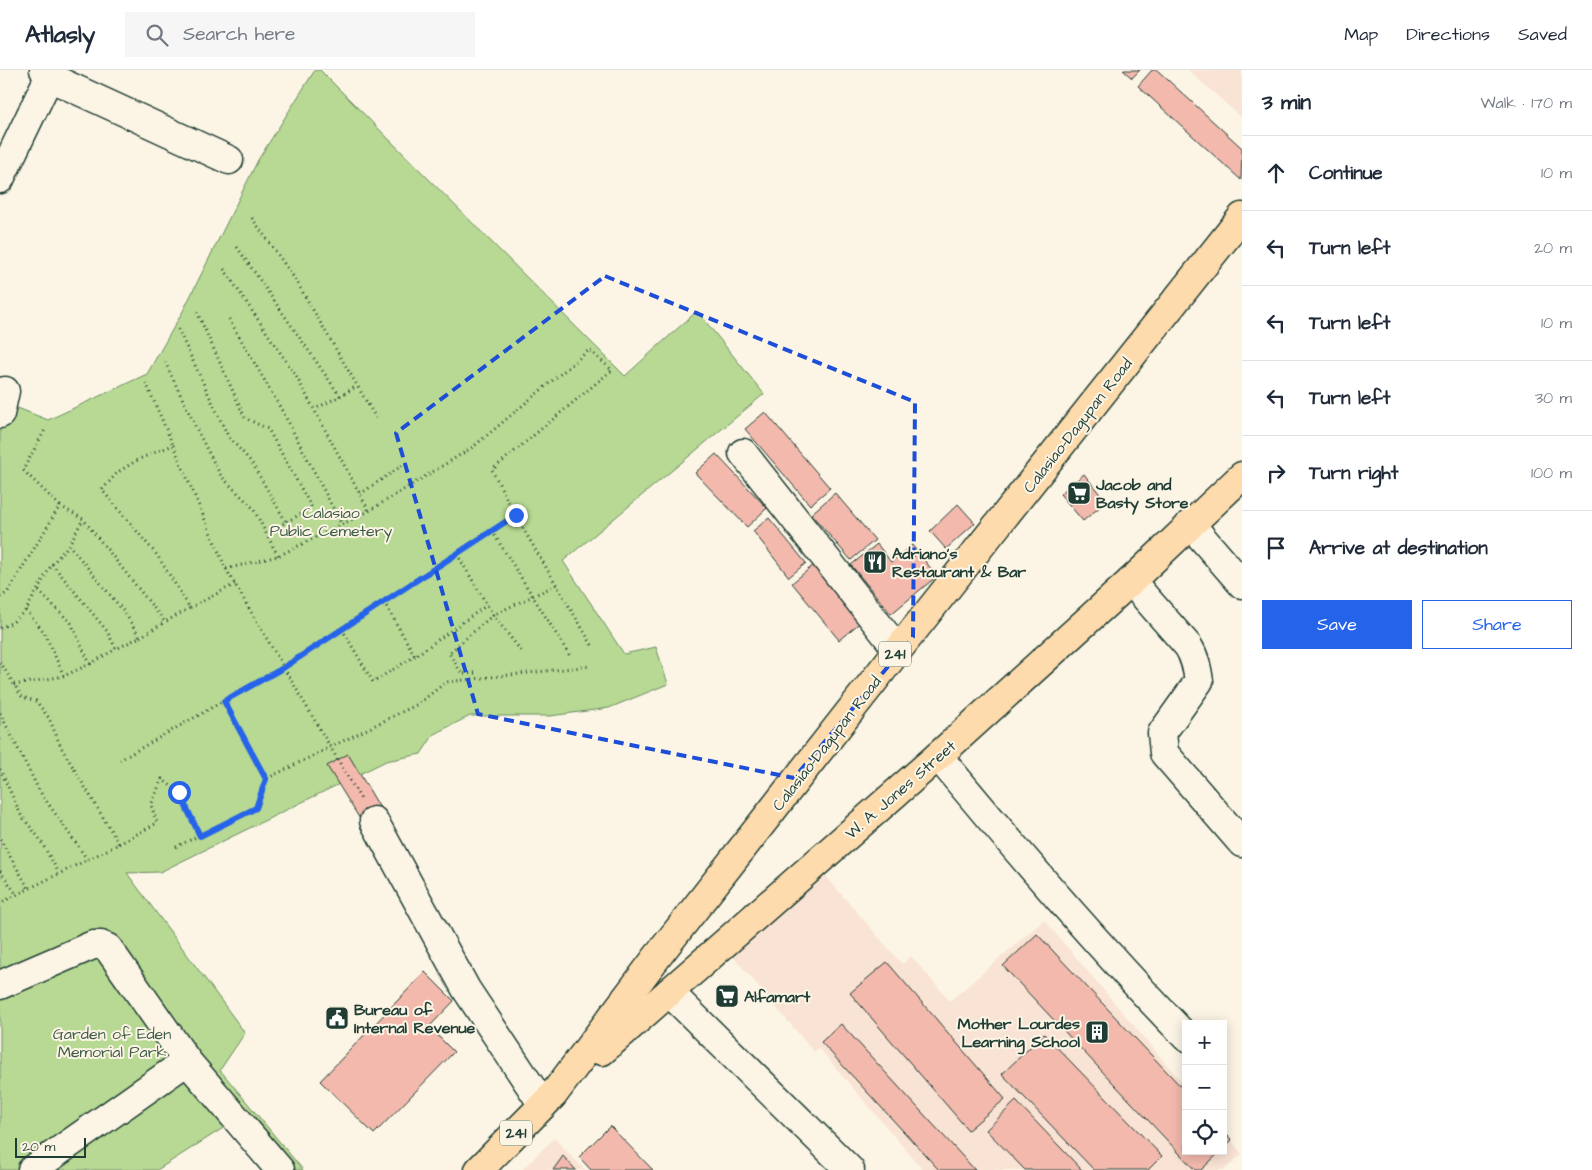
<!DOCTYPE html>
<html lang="en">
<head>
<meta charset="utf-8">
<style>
	body { margin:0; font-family:"Architects Daughter",sans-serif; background:#f6f6f7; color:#1f2937 }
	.controls { position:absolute; right:15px; bottom:15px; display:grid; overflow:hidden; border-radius:0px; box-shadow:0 2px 12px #0003 }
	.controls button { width:45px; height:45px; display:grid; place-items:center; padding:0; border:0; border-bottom:1px solid #e0e1e3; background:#fff; color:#1f2937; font:25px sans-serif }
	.scale { position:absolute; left:15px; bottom:12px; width:71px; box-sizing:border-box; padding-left:5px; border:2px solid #1f3d34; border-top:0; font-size:14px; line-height:18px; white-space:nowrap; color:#1f3d34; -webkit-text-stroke:4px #fcf5e5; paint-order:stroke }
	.stop { position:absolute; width:15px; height:15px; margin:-11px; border:4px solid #2563eb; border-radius:50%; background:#fff }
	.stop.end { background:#2563eb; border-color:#fff; box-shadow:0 1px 5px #0008 }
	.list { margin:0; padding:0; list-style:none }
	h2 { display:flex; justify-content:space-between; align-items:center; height:65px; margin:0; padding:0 20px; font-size:21px }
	h2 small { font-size:16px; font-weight:400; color:#747a83 }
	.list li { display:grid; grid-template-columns:32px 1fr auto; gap:15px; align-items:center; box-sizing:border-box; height:75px; padding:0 20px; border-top:1px solid #e0e1e3 }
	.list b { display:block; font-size:19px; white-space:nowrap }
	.list em { font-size:16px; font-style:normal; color:#747a83 }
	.actions { display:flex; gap:10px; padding:15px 20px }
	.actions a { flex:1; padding:11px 0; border:1px solid #2563eb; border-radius:0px; text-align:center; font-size:18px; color:#2563eb }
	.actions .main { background:#2563eb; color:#fff }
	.icon { flex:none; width:28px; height:28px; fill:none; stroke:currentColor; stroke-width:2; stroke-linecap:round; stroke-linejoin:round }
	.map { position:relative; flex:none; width:1242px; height:1100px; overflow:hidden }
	header { display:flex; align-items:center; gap:30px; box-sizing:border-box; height:70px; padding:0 25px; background:#fff; border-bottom:1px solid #e0e1e3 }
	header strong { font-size:24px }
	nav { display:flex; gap:28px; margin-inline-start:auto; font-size:18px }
	.search { width:350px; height:45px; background:#f6f6f7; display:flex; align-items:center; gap:12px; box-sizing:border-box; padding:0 18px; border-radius:0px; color:#747a83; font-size:19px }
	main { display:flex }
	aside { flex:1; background:#fff }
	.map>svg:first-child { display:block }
	.built { fill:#f9e3d4 }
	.green { fill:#b7d993; stroke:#6b8b64 }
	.building { fill:#f3b9ad; stroke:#1f3d34 }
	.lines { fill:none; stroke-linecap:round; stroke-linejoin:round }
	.minor-casing { stroke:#1f3d34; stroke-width:31 }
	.major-casing { stroke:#1f3d34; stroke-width:31 }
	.path { stroke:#1f3d34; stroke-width:3; stroke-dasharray:1 4; stroke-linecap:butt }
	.minor { stroke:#fcf5e5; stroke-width:28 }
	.major { stroke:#fedbac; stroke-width:28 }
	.route { stroke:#2563eb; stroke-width:6 }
	.marked { fill:none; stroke:#1d4ed8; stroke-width:4; stroke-dasharray:10 6; stroke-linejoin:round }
	.labels { text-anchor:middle; stroke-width:4; stroke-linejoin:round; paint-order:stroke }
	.shield { fill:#fcf5e5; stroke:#617469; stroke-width:1 }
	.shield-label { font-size:15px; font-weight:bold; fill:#1f3d34 }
	.street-label { font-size:16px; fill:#1f3d34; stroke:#fcf5e5 }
	.poi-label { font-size:16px; font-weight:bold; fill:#1f3d34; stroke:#fcf5e5; text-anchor:start }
	.park-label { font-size:16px; fill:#3d5c47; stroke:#fcf5e5 }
</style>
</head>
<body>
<header>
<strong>Atlasly</strong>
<div class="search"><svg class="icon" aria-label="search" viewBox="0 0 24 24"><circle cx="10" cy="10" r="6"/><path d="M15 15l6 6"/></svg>Search here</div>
<nav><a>Map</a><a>Directions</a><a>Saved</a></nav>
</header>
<main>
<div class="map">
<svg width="1242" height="1100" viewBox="0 0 1242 1100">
	<rect width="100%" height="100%" fill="#fcf5e5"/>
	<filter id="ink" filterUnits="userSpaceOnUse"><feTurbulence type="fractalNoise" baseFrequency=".02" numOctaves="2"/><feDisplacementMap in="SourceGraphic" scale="10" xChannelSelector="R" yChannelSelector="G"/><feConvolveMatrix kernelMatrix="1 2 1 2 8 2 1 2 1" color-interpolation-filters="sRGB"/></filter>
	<g filter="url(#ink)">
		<g class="built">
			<path d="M 1188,0 L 1242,0 L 1242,48 Z"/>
			<path d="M 824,804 L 902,894 L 911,886 L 950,931 L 1044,850 L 1186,1017 L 1186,1081 L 1223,1081 L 1223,1060 L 1242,1084 L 1224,1100 L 923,1100 L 819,978 L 814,982 L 731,884 Z"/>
			<path d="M 554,1068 L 585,1100 L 522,1100 Z"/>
		</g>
		<path class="green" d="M 315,0 L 320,0 L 625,306 L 697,241 L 764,324 L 563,491 L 624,584 L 656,577 L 668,614 L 609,638 L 550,646 L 470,646 L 434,664 L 421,684 L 386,691 L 160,802 L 127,803 L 245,963 L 220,1000 L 303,1100 L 268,1100 L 228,1055 L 157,1100 L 0,1100 L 0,331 L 48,350 L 147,304 L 183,241 L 258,90 Z"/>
		<g class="building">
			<path d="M 1123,0 L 1140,0 L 1132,8 Z"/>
			<path d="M 1152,0 L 1157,0 L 1242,78 L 1241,110 L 1138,16 Z"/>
			<path d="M 765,342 L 830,418 L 810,435 L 745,359 Z"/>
			<path d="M 716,384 L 767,438 L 747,457 L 695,403 Z"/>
			<path d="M 1084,404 L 1106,432 L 1083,451 L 1060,424 Z"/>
			<path d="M 835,423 L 875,470 L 851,490 L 811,444 Z"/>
			<path d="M 958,434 L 975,453 L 946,479 L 930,461 Z"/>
			<path d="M 769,448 L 806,493 L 789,507 L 753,461 Z"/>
			<path d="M 877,474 L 891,492 L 912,475 L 937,506 L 891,544 L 851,495 Z"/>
			<path d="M 815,494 L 862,551 L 839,570 L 792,513 Z"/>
			<path d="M 348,684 L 383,743 L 363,754 L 327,696 Z"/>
			<path d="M 1037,864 L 1186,1022 L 1186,1081 L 1221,1081 L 1201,1100 L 1195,1100 L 1003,896 Z"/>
			<path d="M 887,892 L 1005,1029 L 968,1060 L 850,923 Z"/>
			<path d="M 425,902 L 454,931 L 429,957 L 454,982 L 374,1064 L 320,1011 Z"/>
			<path d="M 841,954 L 975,1100 L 939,1100 L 821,972 Z"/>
			<path d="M 1044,964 L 1162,1086 L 1148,1100 L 1094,1100 L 1002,1004 Z"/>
			<path d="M 1016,1031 L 1082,1100 L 1025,1100 L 986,1060 Z"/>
			<path d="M 610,1056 L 653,1100 L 591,1100 L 579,1087 Z"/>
			<path d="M 1223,1061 L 1232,1070 L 1223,1079 Z"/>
			<path d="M 563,1086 L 576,1100 L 553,1100 Z"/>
		</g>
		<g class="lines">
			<g class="minor-casing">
				<g id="minor">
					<path d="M 49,7 L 229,90"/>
					<path d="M 0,109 L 49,7 L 44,0"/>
					<path d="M 0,344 L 5,321"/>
					<path d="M 743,383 L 898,580"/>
					<path d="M 1190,454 L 1242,514"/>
					<path d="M 1131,511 L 1188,576 C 1195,587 1197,598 1199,611 L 1162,663 L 1164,683 L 1242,773"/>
					<path d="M 938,686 C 1018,783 1099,877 1186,967"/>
					<path d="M 374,751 L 466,919 L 543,1035"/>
					<path d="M 0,915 L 93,875 L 101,875 L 108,878 L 187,991 L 280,1100"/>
					<path d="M 669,922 L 850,1100"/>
					<path d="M 32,1100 L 187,991"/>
				</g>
			</g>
			<g class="major-casing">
				<g id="major">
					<path d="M 602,981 L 938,686 L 1131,511 L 1242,406"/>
					<path d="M 479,1100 L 553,1025 L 657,887 L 898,580 L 1242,147"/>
				</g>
			</g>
			<g class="path">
				<path d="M 252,148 L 295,209 L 376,348"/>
				<path d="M 237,177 L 340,326 L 315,339"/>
				<path d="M 224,199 L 296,306 L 369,441"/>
				<path d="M 197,242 L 245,348 L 268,359 L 312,438 L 286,452"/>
				<path d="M 229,249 L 284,344 L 342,455"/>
				<path d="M 178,259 L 228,366 L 252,393 L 286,452 L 267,463"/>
				<path d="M 165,292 L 200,366 L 221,406 L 253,438 L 278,486"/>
				<path d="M 146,313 L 173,375"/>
				<path d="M 340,326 L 357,316"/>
				<path d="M 360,424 L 409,391"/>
				<path d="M 60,436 L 83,449 L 165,552 L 190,538 L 157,485 L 102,420 L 118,402 L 139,389 L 173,375 L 226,499 L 278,486 L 369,441 L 473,377 L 589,280 L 612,300 L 492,400 L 515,445 L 283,597 L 120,690"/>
				<path d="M 515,445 L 592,575"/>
				<path d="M 492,461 L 570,586"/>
				<path d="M 457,484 L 493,545 L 556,515"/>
				<path d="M 52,494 L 107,561 L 116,579 L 140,567 L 125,543 L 69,475"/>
				<path d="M 226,499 L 362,731"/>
				<path d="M 0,527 L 7,523 L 60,436 L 23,400 L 46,358"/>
				<path d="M 384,532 L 415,586 L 487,535"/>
				<path d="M 190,538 L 235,514"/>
				<path d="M 26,540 L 44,562 L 64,606 L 90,594 L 71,553 L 38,520"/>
				<path d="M 0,558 L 13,552 L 26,540 L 52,494 L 69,475 L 83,449"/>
				<path d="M 342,559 L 373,612 L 415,586"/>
				<path d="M 140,567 L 165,552"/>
				<path d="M 0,592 L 22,627 L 36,631 L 49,648 L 61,677 L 119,774 L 0,833"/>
				<path d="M 90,594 L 116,579"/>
				<path d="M 475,603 L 462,604 L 449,583 L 493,545 L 522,582"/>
				<path d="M 14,615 L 64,606"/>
				<path d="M 224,631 L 266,709 L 418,634 L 446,612 L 591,596"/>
				<path d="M 0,643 L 40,722 L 87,789"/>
				<path d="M 0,699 L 21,745 L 39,768 L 59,803"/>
				<path d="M 0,769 L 29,819"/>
				<path d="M 119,774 L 157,753 L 151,735 L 162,709 L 179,722 L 200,765 L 256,738 L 266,709"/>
				<path d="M 176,777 L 200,765"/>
				<path d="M 0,801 L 17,825"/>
			</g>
			<use href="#minor" class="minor"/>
			<use href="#major" class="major"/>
		</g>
	</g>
	<g class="lines" filter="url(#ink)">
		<path class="route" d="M 179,722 L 200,766 L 256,738 L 266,709 L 224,631 L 283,598 L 516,445"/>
	</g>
	<path class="marked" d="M 605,206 L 915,332 L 913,567 L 794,708 L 478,644 L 396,363 Z"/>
	<defs>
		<g id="supermarket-square" transform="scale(1.25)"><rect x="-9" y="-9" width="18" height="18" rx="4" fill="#1f3d34" stroke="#fcf5e5"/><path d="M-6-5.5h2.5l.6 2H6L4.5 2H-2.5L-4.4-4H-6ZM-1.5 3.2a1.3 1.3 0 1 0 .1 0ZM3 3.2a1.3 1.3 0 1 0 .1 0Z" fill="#fff"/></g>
		<g id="restaurant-square" transform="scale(1.25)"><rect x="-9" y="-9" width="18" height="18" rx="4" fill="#1f3d34" stroke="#fcf5e5"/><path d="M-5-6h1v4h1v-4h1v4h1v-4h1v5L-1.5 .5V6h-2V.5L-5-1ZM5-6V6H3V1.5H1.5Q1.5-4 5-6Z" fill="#fff"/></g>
		<g id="civic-square" transform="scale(1.25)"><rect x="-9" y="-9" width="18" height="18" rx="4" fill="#1f3d34" stroke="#fcf5e5"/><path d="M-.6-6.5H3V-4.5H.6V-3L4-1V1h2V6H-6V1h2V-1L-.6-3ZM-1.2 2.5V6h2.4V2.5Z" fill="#fff"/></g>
		<g id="building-square" transform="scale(1.25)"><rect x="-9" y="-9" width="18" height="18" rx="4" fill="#1f3d34" stroke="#fcf5e5"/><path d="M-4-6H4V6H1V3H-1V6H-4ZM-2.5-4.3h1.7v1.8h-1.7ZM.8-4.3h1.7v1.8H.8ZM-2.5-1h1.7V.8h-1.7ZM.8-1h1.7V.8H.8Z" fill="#fff"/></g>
	</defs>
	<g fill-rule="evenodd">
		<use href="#supermarket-square" x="1079" y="423"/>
		<use href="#restaurant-square" x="875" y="492"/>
		<use href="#supermarket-square" x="727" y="926"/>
		<use href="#civic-square" x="337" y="948"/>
		<use href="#building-square" x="1097" y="962"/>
	</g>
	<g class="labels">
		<g class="shield">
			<rect x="879" y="571.5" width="32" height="25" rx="4"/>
			<rect x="500" y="1050.5" width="32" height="25" rx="4"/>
		</g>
		<g class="shield-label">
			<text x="895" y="589">241</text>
			<text x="516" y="1068">241</text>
		</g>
		<g class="street-label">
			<text transform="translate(1077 355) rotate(-52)" y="6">Calasiao-Dagupan Road</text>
			<text transform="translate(826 673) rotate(-52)" y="6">Calasiao-Dagupan Road</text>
			<text transform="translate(900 719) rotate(-41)" y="6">W. A. Jones Street</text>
		</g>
		<g class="poi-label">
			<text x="1096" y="420">Jacob and<tspan x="1096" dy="18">Basty Store</tspan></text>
			<text x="892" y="489">Adriano's<tspan x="892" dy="18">Restaurant &amp; Bar</tspan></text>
			<text x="744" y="932">Alfamart</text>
			<text x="354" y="945">Bureau of<tspan x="354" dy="18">Internal Revenue</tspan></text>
			<text x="1080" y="959" text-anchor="end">Mother Lourdes<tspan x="1080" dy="18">Learning School</tspan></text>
		</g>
		<g class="park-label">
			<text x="331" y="448">Calasiao<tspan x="331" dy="18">Public Cemetery</tspan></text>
			<text x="112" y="969">Garden of Eden<tspan x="112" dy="18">Memorial Park</tspan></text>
		</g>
	</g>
</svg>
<div class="controls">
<button>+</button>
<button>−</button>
<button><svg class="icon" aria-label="locate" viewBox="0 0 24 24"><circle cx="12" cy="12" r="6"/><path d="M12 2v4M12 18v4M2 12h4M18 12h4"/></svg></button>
</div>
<div class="scale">20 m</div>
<div class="stop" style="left:179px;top:722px"></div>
<div class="stop end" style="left:516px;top:445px"></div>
</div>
<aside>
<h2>3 min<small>Walk · 170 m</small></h2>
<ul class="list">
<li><svg class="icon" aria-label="ahead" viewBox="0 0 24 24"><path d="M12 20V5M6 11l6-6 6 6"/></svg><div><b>Continue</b></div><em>10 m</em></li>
<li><svg class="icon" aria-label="left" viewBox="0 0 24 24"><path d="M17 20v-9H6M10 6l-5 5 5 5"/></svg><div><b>Turn left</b></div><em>20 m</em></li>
<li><svg class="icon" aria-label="left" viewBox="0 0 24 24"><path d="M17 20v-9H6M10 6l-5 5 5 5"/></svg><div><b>Turn left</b></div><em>10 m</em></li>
<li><svg class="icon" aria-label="left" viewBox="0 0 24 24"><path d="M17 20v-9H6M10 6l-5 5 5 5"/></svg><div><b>Turn left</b></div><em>30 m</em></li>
<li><svg class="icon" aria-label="right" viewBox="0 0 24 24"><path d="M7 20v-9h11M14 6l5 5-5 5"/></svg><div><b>Turn right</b></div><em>100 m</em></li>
<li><svg class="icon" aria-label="arrive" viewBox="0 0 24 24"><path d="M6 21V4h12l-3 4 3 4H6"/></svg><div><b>Arrive at destination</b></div></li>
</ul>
<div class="actions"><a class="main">Save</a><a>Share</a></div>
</aside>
</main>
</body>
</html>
